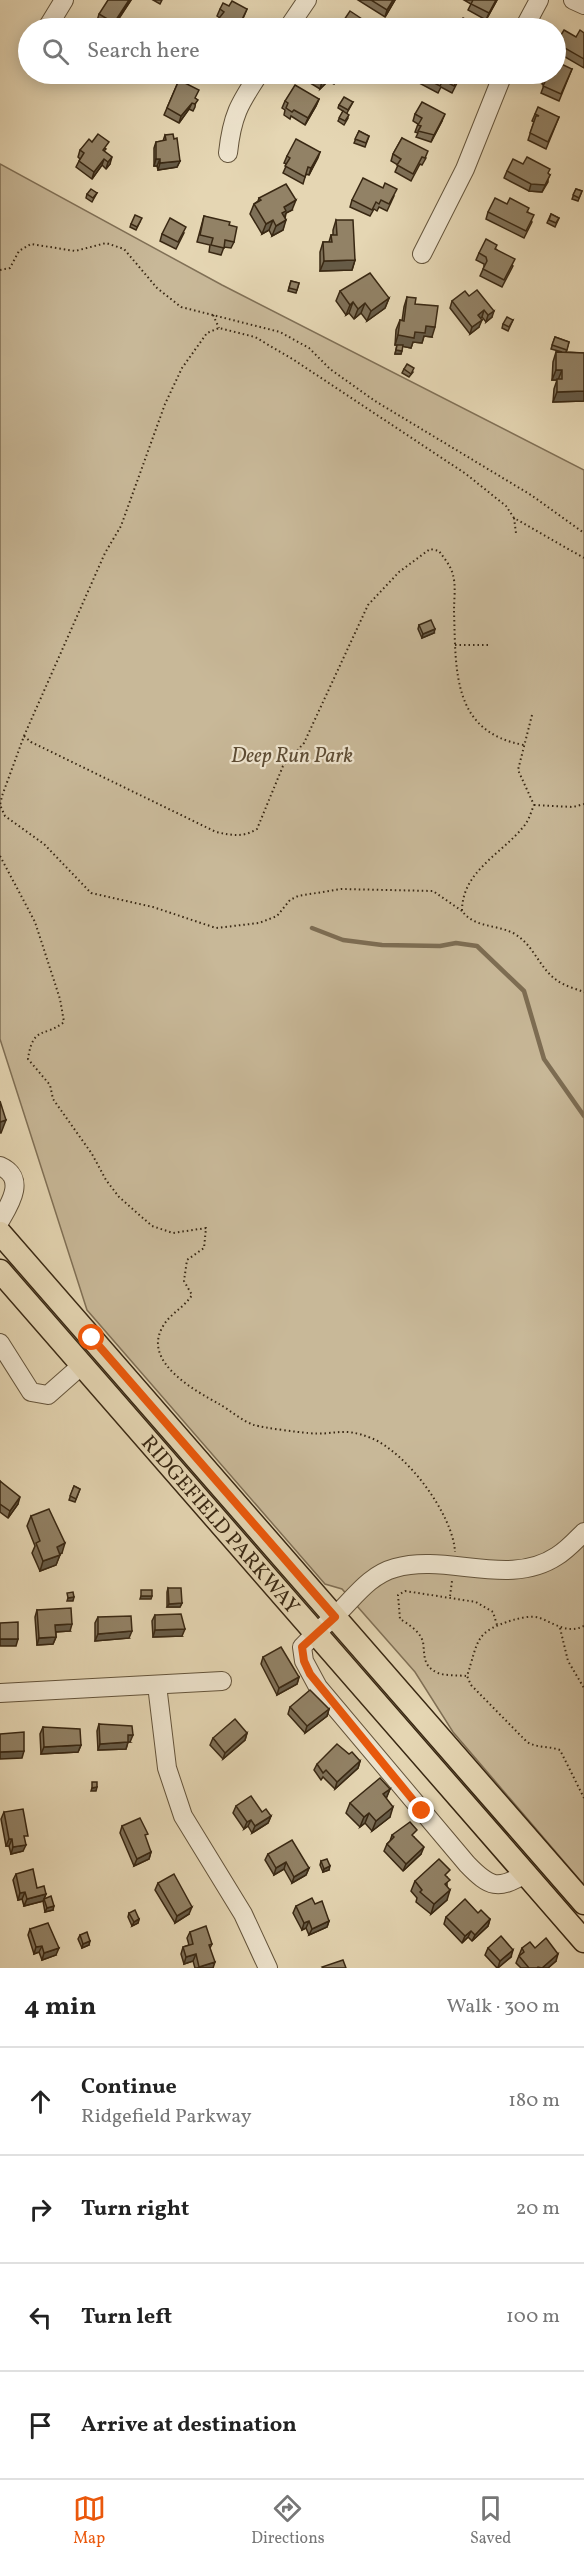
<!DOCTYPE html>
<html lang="en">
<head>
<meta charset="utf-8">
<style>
	body { margin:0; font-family:Vollkorn,serif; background:#f6f6f6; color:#222 }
	.stop { position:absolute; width:18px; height:18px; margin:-14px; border:4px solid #ea580c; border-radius:50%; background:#fff }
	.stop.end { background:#ea580c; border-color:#fff; box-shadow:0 2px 6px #0008 }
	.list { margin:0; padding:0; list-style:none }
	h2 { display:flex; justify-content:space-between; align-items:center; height:78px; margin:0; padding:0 24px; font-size:26px }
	h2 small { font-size:20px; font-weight:400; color:#767676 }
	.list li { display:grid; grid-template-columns:39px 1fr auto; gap:18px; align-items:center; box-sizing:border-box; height:108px; padding:0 24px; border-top:2px solid #e0e0e0 }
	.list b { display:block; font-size:22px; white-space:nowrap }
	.list p { margin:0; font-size:20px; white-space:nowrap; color:#767676 }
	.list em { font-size:20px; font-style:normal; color:#767676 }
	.icon { flex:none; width:33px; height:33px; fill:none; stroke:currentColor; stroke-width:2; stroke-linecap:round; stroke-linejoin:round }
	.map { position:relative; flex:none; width:584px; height:1968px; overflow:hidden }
	.search { position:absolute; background:#fff; box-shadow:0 3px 15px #0003; left:18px; right:18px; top:18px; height:66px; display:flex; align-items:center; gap:15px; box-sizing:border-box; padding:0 21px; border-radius:33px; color:#767676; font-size:22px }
	.sheet { height:510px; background:#fff }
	nav { display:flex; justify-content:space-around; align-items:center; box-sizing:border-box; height:84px; border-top:2px solid #e0e0e0; background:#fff; font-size:16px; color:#767676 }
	nav a { display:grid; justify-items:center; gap:3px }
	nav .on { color:#ea580c }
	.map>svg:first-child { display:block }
	.green { fill:#c8b898; stroke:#807056; stroke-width:1.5 }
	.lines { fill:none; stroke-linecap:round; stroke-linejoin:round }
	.stream { stroke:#7d6d53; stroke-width:4.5 }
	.minor-casing { stroke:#64543b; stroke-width:20 }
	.major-casing { stroke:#392813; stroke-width:25 }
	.path { stroke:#392813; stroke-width:2; stroke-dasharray:1.5 3; stroke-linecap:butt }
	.minor { stroke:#eee4ce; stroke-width:18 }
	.major { stroke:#e5d6b3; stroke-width:22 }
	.wall { fill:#7e7058; stroke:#392813; stroke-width:1.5 }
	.shaded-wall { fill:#665b47; stroke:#392813; stroke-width:1.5 }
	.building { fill:#928266; stroke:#392813; stroke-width:1.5 }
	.route { stroke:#ea580c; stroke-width:8 }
	.labels { text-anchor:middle; stroke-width:4.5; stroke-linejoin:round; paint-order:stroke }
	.park-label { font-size:21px; font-style:italic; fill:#5d4c34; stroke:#eee4ce }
	.street-label { font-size:21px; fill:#392813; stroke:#eee4ce }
</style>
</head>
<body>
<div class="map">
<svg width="584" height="1968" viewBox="0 0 584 1968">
	<rect width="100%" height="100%" fill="#e5d6b3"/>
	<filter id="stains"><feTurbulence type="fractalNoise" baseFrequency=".00333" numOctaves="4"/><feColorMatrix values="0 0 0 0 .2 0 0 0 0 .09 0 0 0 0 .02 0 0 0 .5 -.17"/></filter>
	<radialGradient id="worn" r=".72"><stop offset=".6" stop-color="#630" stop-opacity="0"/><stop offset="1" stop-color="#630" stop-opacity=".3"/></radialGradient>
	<path class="green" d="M 0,164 L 222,285 L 584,470 L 584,1885 L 453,1732 L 415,1672 L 342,1589 L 325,1584 L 87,1310 L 0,1039 Z"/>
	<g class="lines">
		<path class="stream" d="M 312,928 L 343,940 L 382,945 L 440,946 L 456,943 L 477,946 L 524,991 L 544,1059 L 584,1116"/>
		<g class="minor-casing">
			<g id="minor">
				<path d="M 573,0 L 584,5"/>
				<path d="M 47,28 L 64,0"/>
				<path d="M 288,28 L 307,0"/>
				<path d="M 524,28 L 539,0"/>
				<path d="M 228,153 C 232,116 239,104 259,74"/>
				<path d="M 422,254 L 465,169 L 503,74"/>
				<path d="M 0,1166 C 27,1178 10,1204 0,1221"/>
				<path d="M 0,1343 L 31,1392 L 48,1395 L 82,1365"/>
				<path d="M 157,1685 L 167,1768 L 183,1816 L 243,1914 L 268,1968"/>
				<path d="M 0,1693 L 222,1681"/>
				<path d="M 525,1874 C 498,1890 490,1888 467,1864 L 318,1687 L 304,1661 L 302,1647 C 313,1635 324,1626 335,1616 C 354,1598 369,1575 395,1568 C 447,1553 509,1588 557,1556 C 567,1550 576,1540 584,1532"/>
			</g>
		</g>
		<g class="major-casing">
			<g id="major">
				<path d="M 0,1233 L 584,1903"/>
				<path id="s1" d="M 0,1271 L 584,1941"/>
			</g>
		</g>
		<g class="path">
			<path d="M 0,270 L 10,268 L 19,251 L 31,244 L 75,251 L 106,243 L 124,249 L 157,288 L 181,307 L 280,332 L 309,348 L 330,369 L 375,401 L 531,495 L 584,533"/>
			<path d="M 213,315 L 219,328"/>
			<path d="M 514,518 L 516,533"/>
			<path d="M 455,645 L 488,645"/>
			<path d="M 532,715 L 518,770 L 534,805 C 531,812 529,820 524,826 C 502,854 462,871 462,911 C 475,928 495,924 513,933 C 534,944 539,969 558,981 C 565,986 576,989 584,992"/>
			<path d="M 24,736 L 31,742 L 216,832 C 231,835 243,838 257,829 L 283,766 L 304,743 L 368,605 L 399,572 L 430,549 L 439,551 C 444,558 451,566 453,575 C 456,586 454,600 454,611 C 456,672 452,732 524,745"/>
			<path d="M 534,805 L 573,807 L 584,804"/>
			<path d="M 0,856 L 35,922 L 60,999 L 64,1022 C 44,1038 33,1025 28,1059 L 50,1085 L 53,1099 L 92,1154 L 106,1180 L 119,1197 L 152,1226 L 173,1233 L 206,1228 L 204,1248 L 187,1260 L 184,1281 L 192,1295 C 184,1308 169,1314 162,1328 C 143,1363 196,1391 219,1404 C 230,1410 242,1421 254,1425 C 264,1428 297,1432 308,1433 C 334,1436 342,1426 371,1438 C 406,1452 453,1514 455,1552"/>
			<path d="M 462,911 L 433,891 L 341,889 L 298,896 L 290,900 L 277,916 L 259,923 L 216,928 L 153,907 L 91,893 L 44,844 L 5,816 L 0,805 L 2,796 L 24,736 L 105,553 L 121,526 L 165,404 L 182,368 L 207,333 L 219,328 L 255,337 L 294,360 L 466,474 L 506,506 L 514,518 L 584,558"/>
			<path d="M 450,1596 L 452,1581"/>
			<path d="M 584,1626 C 568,1634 555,1624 540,1618 C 532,1615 521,1618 513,1620 C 474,1632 479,1640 467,1676 L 471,1685 L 527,1742 C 537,1748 549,1746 560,1750 L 584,1798"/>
			<path d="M 560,1628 L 568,1661 L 584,1688"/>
			<path d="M 466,1676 C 458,1675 446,1676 438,1673 C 422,1666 425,1655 423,1642 C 420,1631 408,1624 400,1619 L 398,1595 L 405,1591 L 476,1602 L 493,1612 L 497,1625"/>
		</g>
		<use href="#minor" class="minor"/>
		<use href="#major" class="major"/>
	</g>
	<g class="wall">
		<path d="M 131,0 L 113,28 L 109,28 L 97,21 L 99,14 Z"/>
		<path d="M 153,0 L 162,0 L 160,4 Z"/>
		<path d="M 358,0 L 395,0 L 385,17 Z"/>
		<path d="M 464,0 L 497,0 L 486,20 L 468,10 L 471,4 Z"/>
		<path d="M 229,6 L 247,9 L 239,28 L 214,28 L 216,22 L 220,18 L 217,16 L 220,9 Z"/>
		<path d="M 584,33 L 584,68 L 555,51 L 556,43 L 576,37 Z"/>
		<path d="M 572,69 L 559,101 L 541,93 L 544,85 L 542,84 L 546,74 Z"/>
		<path d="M 148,74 L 157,74 L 154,77 Z"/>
		<path d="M 304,74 L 342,74 L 334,84 L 328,81 L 320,89 L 302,78 Z"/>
		<path d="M 423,74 L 459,79 L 452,93 L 441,87 L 438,93 L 419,83 Z"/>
		<path d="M 179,80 L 196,99 L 195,107 L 193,111 L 189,109 L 179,123 L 164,115 Z"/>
		<path d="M 319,99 L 316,106 L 305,125 L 291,116 L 290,119 L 284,115 L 285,110 L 282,108 L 285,101 Z"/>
		<path d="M 353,102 L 347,113 L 348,118 L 344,125 L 338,121 L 343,111 L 338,108 L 339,105 Z"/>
		<path d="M 415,114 L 442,121 L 431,142 L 416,137 L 418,133 L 415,132 L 418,124 L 413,121 Z"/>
		<path d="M 535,114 L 559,117 L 546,149 L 528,140 L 534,122 L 532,121 Z"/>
		<path d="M 359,131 L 369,136 L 365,147 L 354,143 Z"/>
		<path d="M 165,135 L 180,161 L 177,167 L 158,170 L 157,166 L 154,166 L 154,148 L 156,142 L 163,141 Z"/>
		<path d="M 402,138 L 426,158 L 422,165 L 420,164 L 411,181 L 395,172 L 398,165 L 391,161 L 393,154 Z"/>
		<path d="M 92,142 L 106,149 L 104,151 L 110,164 L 106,169 L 102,165 L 92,179 L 76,167 L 80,159 L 78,157 L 80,150 Z"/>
		<path d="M 320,152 L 309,175 L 306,174 L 303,184 L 283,173 L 287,164 L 284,163 L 287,156 Z"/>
		<path d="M 523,164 L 548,174 L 548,182 L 542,192 L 529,191 L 504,178 L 507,171 Z"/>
		<path d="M 576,189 L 582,191 L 578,201 L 572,199 Z"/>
		<path d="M 97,193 L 92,202 L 86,198 L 87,194 Z"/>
		<path d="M 394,196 L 387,211 L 379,207 L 377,211 L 374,209 L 370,216 L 350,207 L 352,200 Z"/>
		<path d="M 259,198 L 292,210 L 286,213 L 283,230 L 272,236 L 269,230 L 262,234 L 250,214 L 254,204 L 258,201 Z"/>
		<path d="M 507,204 L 528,212 L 532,222 L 524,238 L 486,219 L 488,212 Z"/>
		<path d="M 551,214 L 559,218 L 555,227 L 547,223 Z"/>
		<path d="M 204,216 L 229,225 L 234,242 L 231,248 L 224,247 L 221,255 L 209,252 L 210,245 L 197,242 Z"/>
		<path d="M 336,220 L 355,260 L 352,270 L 320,271 L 320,252 L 323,242 L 329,242 L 331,235 L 333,235 L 333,230 Z"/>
		<path d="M 140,222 L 136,230 L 130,227 L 131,224 Z"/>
		<path d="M 184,233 L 176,249 L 160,241 L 162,234 Z"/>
		<path d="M 496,249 L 513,266 L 502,287 L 480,276 L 484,267 L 484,264 L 476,260 L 479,253 Z"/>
		<path d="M 291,281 L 299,283 L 296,293 L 288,291 Z"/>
		<path d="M 340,291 L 389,298 L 385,308 L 367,321 L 361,313 L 354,319 L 349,313 L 346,315 L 336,301 Z"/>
		<path d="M 469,296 L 492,317 L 486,322 L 482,317 L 480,318 L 479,327 L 470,334 L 450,308 L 452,301 Z"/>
		<path d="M 407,297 L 415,304 L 432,337 L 424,336 L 422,343 L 413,342 L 411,348 L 402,346 L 401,354 L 395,354 L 397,345 L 395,345 L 396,330 L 400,320 L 402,321 L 404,307 Z"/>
		<path d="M 513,320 L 508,331 L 502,328 L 503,324 Z"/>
		<path d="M 555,337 L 569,342 L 566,352 L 584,353 L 584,401 L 553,402 L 554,389 L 557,380 L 552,380 L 553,362 L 556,352 L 562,352 L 551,349 Z"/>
		<path d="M 404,369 L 413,372 L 409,377 L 402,373 Z"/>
		<path d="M 419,625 L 434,633 L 422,638 L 418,629 Z"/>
		<path d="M 0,1481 L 18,1504 L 8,1518 L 0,1512 Z"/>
		<path d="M 74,1486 L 80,1489 L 75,1502 L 69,1500 Z"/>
		<path d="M 31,1516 L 62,1553 L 60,1554 L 56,1565 L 40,1571 L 32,1553 L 35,1546 L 27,1526 Z"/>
		<path d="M 168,1588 L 182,1603 L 180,1607 L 167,1607 L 167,1592 Z"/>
		<path d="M 37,1610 L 70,1631 L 56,1632 L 56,1637 L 53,1644 L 37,1645 L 35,1617 Z"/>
		<path d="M 155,1615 L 182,1636 L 153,1637 L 152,1621 Z"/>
		<path d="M 98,1617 L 129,1638 L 95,1641 L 95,1623 Z"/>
		<path d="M 263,1657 L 299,1677 L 297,1684 L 277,1695 L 261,1664 Z"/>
		<path d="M 290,1707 L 329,1709 L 327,1716 L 305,1733 L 288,1714 Z"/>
		<path d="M 99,1724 L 130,1742 L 128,1742 L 126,1749 L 98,1750 L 97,1731 Z"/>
		<path d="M 43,1727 L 81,1745 L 78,1752 L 41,1754 L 40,1734 Z"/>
		<path d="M 247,1733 L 245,1740 L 223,1759 L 210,1745 L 213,1738 Z"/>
		<path d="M 349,1754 L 360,1761 L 358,1768 L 335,1789 L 323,1777 L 321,1780 L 314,1770 L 317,1764 Z"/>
		<path d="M 390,1789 L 386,1798 L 390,1817 L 372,1831 L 365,1823 L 360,1827 L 346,1813 L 350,1803 Z"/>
		<path d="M 236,1806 L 262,1812 L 271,1816 L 268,1823 L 252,1833 L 248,1826 L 244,1829 L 233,1813 Z"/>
		<path d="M 4,1812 L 25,1842 L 23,1851 L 11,1854 L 9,1846 L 6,1846 L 1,1819 Z"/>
		<path d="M 122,1826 L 151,1852 L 149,1859 L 134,1866 L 120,1833 Z"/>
		<path d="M 392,1835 L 414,1837 L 421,1854 L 403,1871 L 384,1851 L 387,1844 L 390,1841 Z"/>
		<path d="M 268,1854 L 309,1868 L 306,1875 L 292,1883 L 284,1869 L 274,1875 L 265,1860 Z"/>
		<path d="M 321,1861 L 329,1870 L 323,1872 L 320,1865 Z"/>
		<path d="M 16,1874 L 46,1894 L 44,1899 L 53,1910 L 45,1912 L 43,1901 L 24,1906 L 22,1899 L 18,1900 L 13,1880 Z"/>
		<path d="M 447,1877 L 447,1900 L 431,1914 L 416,1902 L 417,1898 L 411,1891 L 415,1881 Z"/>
		<path d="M 158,1883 L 189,1914 L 175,1923 L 155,1890 Z"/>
		<path d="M 315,1904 L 329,1921 L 327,1927 L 309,1935 L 306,1928 L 302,1930 L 293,1913 L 296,1906 Z"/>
		<path d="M 129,1913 L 139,1919 L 138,1923 L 132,1926 L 128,1917 Z"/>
		<path d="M 478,1913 L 490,1919 L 488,1926 L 472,1941 L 468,1937 L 462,1943 L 444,1924 L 446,1917 Z"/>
		<path d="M 30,1929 L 56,1955 L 42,1960 L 39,1952 L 34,1954 L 28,1935 Z"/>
		<path d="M 190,1932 L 212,1944 L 210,1948 L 213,1968 L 195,1968 L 193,1961 L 184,1964 L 181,1954 L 183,1947 L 189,1945 L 187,1938 Z"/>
		<path d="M 80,1935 L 89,1945 L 82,1948 L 78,1939 Z"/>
		<path d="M 488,1948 L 511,1957 L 497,1968 L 485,1955 Z"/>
		<path d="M 522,1948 L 535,1948 L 556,1961 L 548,1968 L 521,1968 L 516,1963 Z"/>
	</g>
	<g class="shaded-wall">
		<path d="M 129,0 L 131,0 L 112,28 L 114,23 Z"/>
		<path d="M 393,0 L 395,0 L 385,17 L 387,10 Z"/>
		<path d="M 496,0 L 497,0 L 486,20 L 489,13 Z"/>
		<path d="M 330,74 L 328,81 L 320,89 L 322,82 Z"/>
		<path d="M 339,74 L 342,74 L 334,84 L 336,78 Z"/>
		<path d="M 319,99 L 316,106 L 305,125 L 308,118 Z"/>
		<path d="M 192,103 L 189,109 L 179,123 L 181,116 Z"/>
		<path d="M 445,114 L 442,121 L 431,142 L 434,135 Z"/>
		<path d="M 320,152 L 318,158 L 309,175 L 311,168 Z"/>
		<path d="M 112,157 L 110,164 L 106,169 L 108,162 Z"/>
		<path d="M 104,159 L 102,165 L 92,179 L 94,172 Z"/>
		<path d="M 156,159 L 160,159 L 157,166 L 154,166 Z"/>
		<path d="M 180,161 L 177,167 L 158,170 L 160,163 Z"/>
		<path d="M 550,175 L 542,192 L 529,191 L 531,184 Z"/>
		<path d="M 296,200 L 292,210 L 286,213 L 283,221 L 279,223 L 284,207 Z"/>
		<path d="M 273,220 L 269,230 L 262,234 L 266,224 Z"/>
		<path d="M 286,220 L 283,230 L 272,236 L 276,226 Z"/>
		<path d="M 355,260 L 352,270 L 320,271 L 324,261 Z"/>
		<path d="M 389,298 L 385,308 L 367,321 L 371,311 Z"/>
		<path d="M 353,302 L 349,313 L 346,315 L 350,305 Z"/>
		<path d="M 365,303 L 361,313 L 354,319 L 358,309 Z"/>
		<path d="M 484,310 L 482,317 L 475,322 L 478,315 Z"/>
		<path d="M 494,311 L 492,317 L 486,322 L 488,315 Z"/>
		<path d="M 482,320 L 479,327 L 470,334 L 472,327 Z"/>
		<path d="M 426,326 L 435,327 L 432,337 L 424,336 L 422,343 L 413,342 L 411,348 L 395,345 L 398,335 L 415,332 Z"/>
		<path d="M 396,350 L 402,351 L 401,354 L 395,354 Z"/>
		<path d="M 556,370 L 562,370 L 558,380 L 552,380 Z"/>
		<path d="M 584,391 L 584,401 L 553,402 L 557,392 Z"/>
		<path d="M 435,629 L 434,633 L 422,638 L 423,634 Z"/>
		<path d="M 6,1120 L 1,1133 L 0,1133 L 0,1122 Z"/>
		<path d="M 20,1497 L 18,1504 L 8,1518 L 10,1511 Z"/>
		<path d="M 65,1543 L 62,1553 L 53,1557 L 57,1547 Z"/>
		<path d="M 60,1555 L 56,1565 L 40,1571 L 43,1561 Z"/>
		<path d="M 141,1596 L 152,1596 L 151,1599 L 140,1599 Z"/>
		<path d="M 74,1597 L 73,1601 L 67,1601 L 68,1598 Z"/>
		<path d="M 182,1603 L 180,1607 L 167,1607 L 169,1604 Z"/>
		<path d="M 72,1624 L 70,1631 L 53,1632 L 55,1625 Z"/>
		<path d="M 185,1629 L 182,1636 L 153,1637 L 155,1630 Z"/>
		<path d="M 132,1631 L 129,1638 L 95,1641 L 98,1634 Z"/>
		<path d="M 56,1637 L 53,1644 L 37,1645 L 39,1638 Z"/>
		<path d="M 0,1639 L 18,1639 L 16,1646 L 0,1646 Z"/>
		<path d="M 299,1677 L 297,1684 L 277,1695 L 279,1688 Z"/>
		<path d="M 329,1709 L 327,1716 L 305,1733 L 307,1726 Z"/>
		<path d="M 247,1733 L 245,1740 L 223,1759 L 225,1753 Z"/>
		<path d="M 128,1735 L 133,1735 L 130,1742 L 125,1742 Z"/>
		<path d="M 128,1742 L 126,1749 L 98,1750 L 100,1744 Z"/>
		<path d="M 81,1745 L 78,1752 L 41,1754 L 44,1747 Z"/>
		<path d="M 24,1751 L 22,1758 L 0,1759 L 0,1752 Z"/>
		<path d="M 360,1761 L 358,1768 L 335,1789 L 337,1782 Z"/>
		<path d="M 97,1787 L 96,1791 L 91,1791 L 92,1788 Z"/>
		<path d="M 390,1789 L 386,1799 L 383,1794 Z"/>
		<path d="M 393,1807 L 390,1817 L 372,1831 L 376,1821 Z"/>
		<path d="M 369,1813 L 365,1823 L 360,1827 L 364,1817 Z"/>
		<path d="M 271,1816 L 268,1823 L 252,1833 L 255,1826 Z"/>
		<path d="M 251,1820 L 248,1826 L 244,1829 L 247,1822 Z"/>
		<path d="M 9,1839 L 12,1839 L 9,1846 L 6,1846 Z"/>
		<path d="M 26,1845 L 23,1851 L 11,1854 L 13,1847 Z"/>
		<path d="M 424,1847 L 421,1854 L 403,1871 L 406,1864 Z"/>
		<path d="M 151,1852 L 149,1859 L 134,1866 L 137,1859 Z"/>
		<path d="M 286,1862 L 284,1869 L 274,1875 L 276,1868 Z"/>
		<path d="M 330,1866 L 329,1870 L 323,1872 L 324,1869 Z"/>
		<path d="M 309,1868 L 306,1875 L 292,1883 L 294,1877 Z"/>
		<path d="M 450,1890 L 447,1900 L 431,1914 L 434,1904 Z"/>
		<path d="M 25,1892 L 22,1899 L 18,1900 L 20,1893 Z"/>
		<path d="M 46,1894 L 43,1901 L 24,1906 L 27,1899 Z"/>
		<path d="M 54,1906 L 53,1910 L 45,1912 L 47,1908 Z"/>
		<path d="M 192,1907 L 189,1914 L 175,1923 L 177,1916 Z"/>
		<path d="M 139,1919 L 138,1923 L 132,1926 L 134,1922 Z"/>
		<path d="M 490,1919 L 488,1926 L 472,1941 L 475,1935 Z"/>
		<path d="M 309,1921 L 306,1928 L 302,1930 L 304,1923 Z"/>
		<path d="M 329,1921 L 327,1927 L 309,1935 L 312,1929 Z"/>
		<path d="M 471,1931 L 468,1937 L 462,1943 L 465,1936 Z"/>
		<path d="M 90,1941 L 89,1945 L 82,1948 L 83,1944 Z"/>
		<path d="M 42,1946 L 39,1952 L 34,1954 L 36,1947 Z"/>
		<path d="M 59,1948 L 56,1955 L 42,1960 L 44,1953 Z"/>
		<path d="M 513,1950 L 511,1957 L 498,1968 L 500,1961 Z"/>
		<path d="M 196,1954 L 193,1961 L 184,1964 L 186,1957 Z"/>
		<path d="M 558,1954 L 556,1961 L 548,1968 L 542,1968 Z"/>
		<path d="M 215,1962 L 213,1968 L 198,1968 L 199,1967 Z"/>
	</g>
	<g class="building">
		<path d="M 108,0 L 129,0 L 114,23 L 99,14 Z"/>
		<path d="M 371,0 L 393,0 L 387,10 Z"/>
		<path d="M 473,0 L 496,0 L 489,13 L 471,4 Z"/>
		<path d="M 232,1 L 247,9 L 238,28 L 226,28 L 216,22 L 224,12 L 220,9 L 223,3 L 229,6 Z"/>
		<path d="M 350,11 L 365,21 L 361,28 L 332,28 L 335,24 L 342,23 Z"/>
		<path d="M 463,18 L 480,27 L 479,28 L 458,28 Z"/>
		<path d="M 416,21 L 423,24 L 421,28 L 413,28 Z"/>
		<path d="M 564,30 L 576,37 L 580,30 L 584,33 L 584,59 L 556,43 Z"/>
		<path d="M 555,61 L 572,69 L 561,94 L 543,86 L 547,78 L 544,77 L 546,74 L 555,74 Z"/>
		<path d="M 308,74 L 339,74 L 336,78 L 330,74 L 322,82 Z"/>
		<path d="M 423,74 L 460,74 L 454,86 L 443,80 L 440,86 L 421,76 Z"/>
		<path d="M 179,80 L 199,90 L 195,98 L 198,100 L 195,104 L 192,103 L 181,116 L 167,108 Z"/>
		<path d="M 295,85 L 319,99 L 308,118 L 294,110 L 292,112 L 286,108 L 288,103 L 285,101 Z"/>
		<path d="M 344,97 L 353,102 L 348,110 L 339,105 Z"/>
		<path d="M 422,102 L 445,114 L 434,135 L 418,131 L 421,126 L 418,125 L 422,118 L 415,114 Z"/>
		<path d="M 538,107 L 559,117 L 548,142 L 530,133 L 536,116 L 539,116 L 535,114 Z"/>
		<path d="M 343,111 L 349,115 L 345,121 L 339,118 Z"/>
		<path d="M 359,131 L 369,136 L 366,143 L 355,139 Z"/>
		<path d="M 98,134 L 109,142 L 103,150 L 112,157 L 108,162 L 104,159 L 94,172 L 79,161 L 84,153 L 80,150 L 89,139 L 92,142 Z"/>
		<path d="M 173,134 L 174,139 L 177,138 L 180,161 L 160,163 L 160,159 L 156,159 L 156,142 L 166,140 L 165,135 Z"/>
		<path d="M 402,138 L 428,151 L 425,158 L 422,157 L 413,174 L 397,165 L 401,159 L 393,154 Z"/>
		<path d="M 296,139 L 320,152 L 311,168 L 308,167 L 305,177 L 285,166 L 290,158 L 287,156 Z"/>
		<path d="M 527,157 L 550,169 L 548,173 L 550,175 L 545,185 L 531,184 L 507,171 L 513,159 L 523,164 Z"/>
		<path d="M 363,178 L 383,188 L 385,183 L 397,189 L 389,204 L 381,200 L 379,204 L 376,202 L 372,210 L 352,200 Z"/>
		<path d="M 286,184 L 296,200 L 284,207 L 286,211 L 282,213 L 286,220 L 276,226 L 273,220 L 266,224 L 254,204 L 261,200 L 259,198 Z"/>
		<path d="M 91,189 L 97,193 L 93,198 L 87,194 Z"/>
		<path d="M 576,189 L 582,191 L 579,198 L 573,195 Z"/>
		<path d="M 495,198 L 507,204 L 510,198 L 529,208 L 527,212 L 534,215 L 526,231 L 488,212 Z"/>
		<path d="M 551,214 L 559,218 L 556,223 L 549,220 Z"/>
		<path d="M 135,215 L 142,218 L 137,227 L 131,224 Z"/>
		<path d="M 204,216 L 230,222 L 229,225 L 237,227 L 234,242 L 225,240 L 224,248 L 211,245 L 213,238 L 200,235 Z"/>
		<path d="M 170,218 L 186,227 L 178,242 L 162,234 Z"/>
		<path d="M 336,220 L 353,220 L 355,260 L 324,261 L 323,242 L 332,242 L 331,235 L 337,235 Z"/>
		<path d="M 486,239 L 497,245 L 495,249 L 515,259 L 504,280 L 483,269 L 487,261 L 486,257 L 479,253 Z"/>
		<path d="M 370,273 L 389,298 L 371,311 L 365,303 L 358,309 L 353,302 L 350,305 L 340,291 Z"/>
		<path d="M 291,281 L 299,283 L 297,290 L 289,288 Z"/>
		<path d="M 477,290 L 494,311 L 488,315 L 484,310 L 478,315 L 482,320 L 472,327 L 452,301 L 465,291 L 469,296 Z"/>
		<path d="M 407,297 L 416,298 L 415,304 L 438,306 L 435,327 L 426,326 L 425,333 L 415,332 L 414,338 L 398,335 L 400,320 L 404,321 Z"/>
		<path d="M 507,317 L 513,320 L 509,327 L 503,324 Z"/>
		<path d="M 555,337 L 569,342 L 567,350 L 552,345 Z"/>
		<path d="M 397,345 L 403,345 L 402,351 L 396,350 Z"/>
		<path d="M 556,352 L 584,353 L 584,391 L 557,392 L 557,379 L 562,379 L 562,370 L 556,370 Z"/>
		<path d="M 407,364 L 414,368 L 411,374 L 404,369 Z"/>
		<path d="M 431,620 L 435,629 L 423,634 L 419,625 Z"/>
		<path d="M 0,1101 L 6,1120 L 0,1122 Z"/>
		<path d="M 0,1481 L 20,1497 L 10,1511 L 0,1504 Z"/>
		<path d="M 74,1486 L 80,1489 L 76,1499 L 70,1496 Z"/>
		<path d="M 49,1509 L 65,1543 L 57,1547 L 60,1555 L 43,1561 L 36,1543 L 40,1541 L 31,1516 Z"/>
		<path d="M 168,1588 L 181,1588 L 182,1603 L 169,1604 Z"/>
		<rect x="141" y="1590" width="11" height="6"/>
		<path d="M 73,1592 L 74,1597 L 68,1598 L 67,1593 Z"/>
		<path d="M 71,1608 L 72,1624 L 55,1625 L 56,1637 L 39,1638 L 37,1610 Z"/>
		<path d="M 181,1614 L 185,1629 L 155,1630 L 155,1615 Z"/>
		<path d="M 131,1616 L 132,1631 L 98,1634 L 98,1617 Z"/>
		<path d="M 18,1622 L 18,1639 L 0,1639 L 0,1623 Z"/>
		<path d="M 281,1647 L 299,1677 L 279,1688 L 263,1657 Z"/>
		<path d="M 310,1690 L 329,1709 L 307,1726 L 290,1707 Z"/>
		<path d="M 235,1719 L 247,1733 L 225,1753 L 213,1738 Z"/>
		<path d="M 99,1724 L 132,1726 L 133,1735 L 128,1735 L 128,1742 L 100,1744 Z"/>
		<path d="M 43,1727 L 80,1729 L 81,1745 L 44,1747 Z"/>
		<path d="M 24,1732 L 24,1751 L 0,1752 L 0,1734 Z"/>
		<path d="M 337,1744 L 349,1754 L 352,1752 L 360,1761 L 337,1782 L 326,1770 L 323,1773 L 317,1764 Z"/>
		<path d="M 380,1778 L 390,1789 L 383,1794 L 393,1807 L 376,1821 L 369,1813 L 364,1817 L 350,1803 Z"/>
		<path d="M 92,1782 L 97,1782 L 97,1787 L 92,1788 Z"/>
		<path d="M 251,1796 L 262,1812 L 266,1809 L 271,1816 L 255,1826 L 251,1820 L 247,1822 L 236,1806 Z"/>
		<path d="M 23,1809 L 28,1836 L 24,1836 L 26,1845 L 13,1847 L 12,1839 L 9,1839 L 4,1812 Z"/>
		<path d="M 140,1818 L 148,1834 L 145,1835 L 151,1852 L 137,1859 L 122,1826 Z"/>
		<path d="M 410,1822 L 417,1830 L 412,1835 L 424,1847 L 406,1864 L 387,1844 L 394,1837 L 392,1835 Z"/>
		<path d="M 292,1840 L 309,1868 L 294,1877 L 286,1862 L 276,1868 L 268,1854 Z"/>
		<path d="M 327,1859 L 330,1866 L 324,1869 L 321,1861 Z"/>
		<path d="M 439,1859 L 450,1870 L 445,1875 L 450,1880 L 445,1884 L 450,1890 L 434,1904 L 420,1892 L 422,1890 L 415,1881 Z"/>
		<path d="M 33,1869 L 37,1888 L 44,1886 L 46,1894 L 27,1899 L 25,1892 L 20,1893 L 16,1874 Z"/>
		<path d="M 174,1874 L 192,1907 L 177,1916 L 158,1883 Z"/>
		<path d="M 51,1896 L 54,1906 L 47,1908 L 44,1899 Z"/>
		<path d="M 312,1898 L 315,1904 L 322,1901 L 329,1921 L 312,1929 L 309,1921 L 304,1923 L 296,1906 Z"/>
		<path d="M 465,1899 L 478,1913 L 481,1910 L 490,1919 L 475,1935 L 471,1931 L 465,1936 L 446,1917 Z"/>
		<path d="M 135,1910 L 139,1919 L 134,1922 L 129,1913 Z"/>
		<path d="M 48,1923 L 59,1948 L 44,1953 L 42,1946 L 36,1947 L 30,1929 Z"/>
		<path d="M 206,1926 L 212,1944 L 209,1945 L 215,1962 L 199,1967 L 196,1954 L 186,1957 L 183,1947 L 193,1944 L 190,1932 Z"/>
		<path d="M 87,1932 L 90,1941 L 83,1944 L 80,1935 Z"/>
		<path d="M 501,1936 L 513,1950 L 500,1961 L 488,1948 Z"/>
		<path d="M 546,1938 L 558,1954 L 542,1968 L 538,1967 L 537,1968 L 529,1968 L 519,1956 L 524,1952 L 522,1948 L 530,1942 L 535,1948 Z"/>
		<path d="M 343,1960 L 346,1968 L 323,1968 L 322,1967 Z"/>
	</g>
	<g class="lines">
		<path class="route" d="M 92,1338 L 335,1617 L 302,1647 L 304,1661 L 310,1674 L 422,1811"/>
	</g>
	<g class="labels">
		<g class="park-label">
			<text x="292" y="762">Deep Run Park</text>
		</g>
		<g class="street-label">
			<text dy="7" stroke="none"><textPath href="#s1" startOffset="336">RIDGEFIELD PARKWAY</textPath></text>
		</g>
	</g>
	<rect width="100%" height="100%" filter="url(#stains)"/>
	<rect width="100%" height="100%" fill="url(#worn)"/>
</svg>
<div class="stop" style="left:92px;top:1338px"></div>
<div class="stop end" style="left:422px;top:1811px"></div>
<div class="search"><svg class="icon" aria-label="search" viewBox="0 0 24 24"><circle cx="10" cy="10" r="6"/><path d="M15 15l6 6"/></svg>Search here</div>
</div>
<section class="sheet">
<h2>4 min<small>Walk · 300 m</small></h2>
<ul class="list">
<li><svg class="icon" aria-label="ahead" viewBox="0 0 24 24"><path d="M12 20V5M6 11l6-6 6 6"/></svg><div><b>Continue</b><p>Ridgefield Parkway</p></div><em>180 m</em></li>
<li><svg class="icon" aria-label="right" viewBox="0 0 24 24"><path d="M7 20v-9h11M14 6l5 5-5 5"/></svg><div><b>Turn right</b></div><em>20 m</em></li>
<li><svg class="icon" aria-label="left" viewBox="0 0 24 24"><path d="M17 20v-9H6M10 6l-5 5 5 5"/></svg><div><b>Turn left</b></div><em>100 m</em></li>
<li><svg class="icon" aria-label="arrive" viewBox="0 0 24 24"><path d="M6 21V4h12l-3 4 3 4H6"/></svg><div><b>Arrive at destination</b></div></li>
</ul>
</section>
<nav>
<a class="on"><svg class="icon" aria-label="map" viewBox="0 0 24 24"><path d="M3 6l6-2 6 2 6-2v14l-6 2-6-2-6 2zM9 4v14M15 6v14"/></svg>Map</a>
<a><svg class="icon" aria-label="directions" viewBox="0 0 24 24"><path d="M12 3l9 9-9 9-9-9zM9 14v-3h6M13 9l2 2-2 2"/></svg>Directions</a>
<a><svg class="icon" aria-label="saved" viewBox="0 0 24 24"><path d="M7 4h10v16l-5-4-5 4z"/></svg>Saved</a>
</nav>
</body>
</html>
